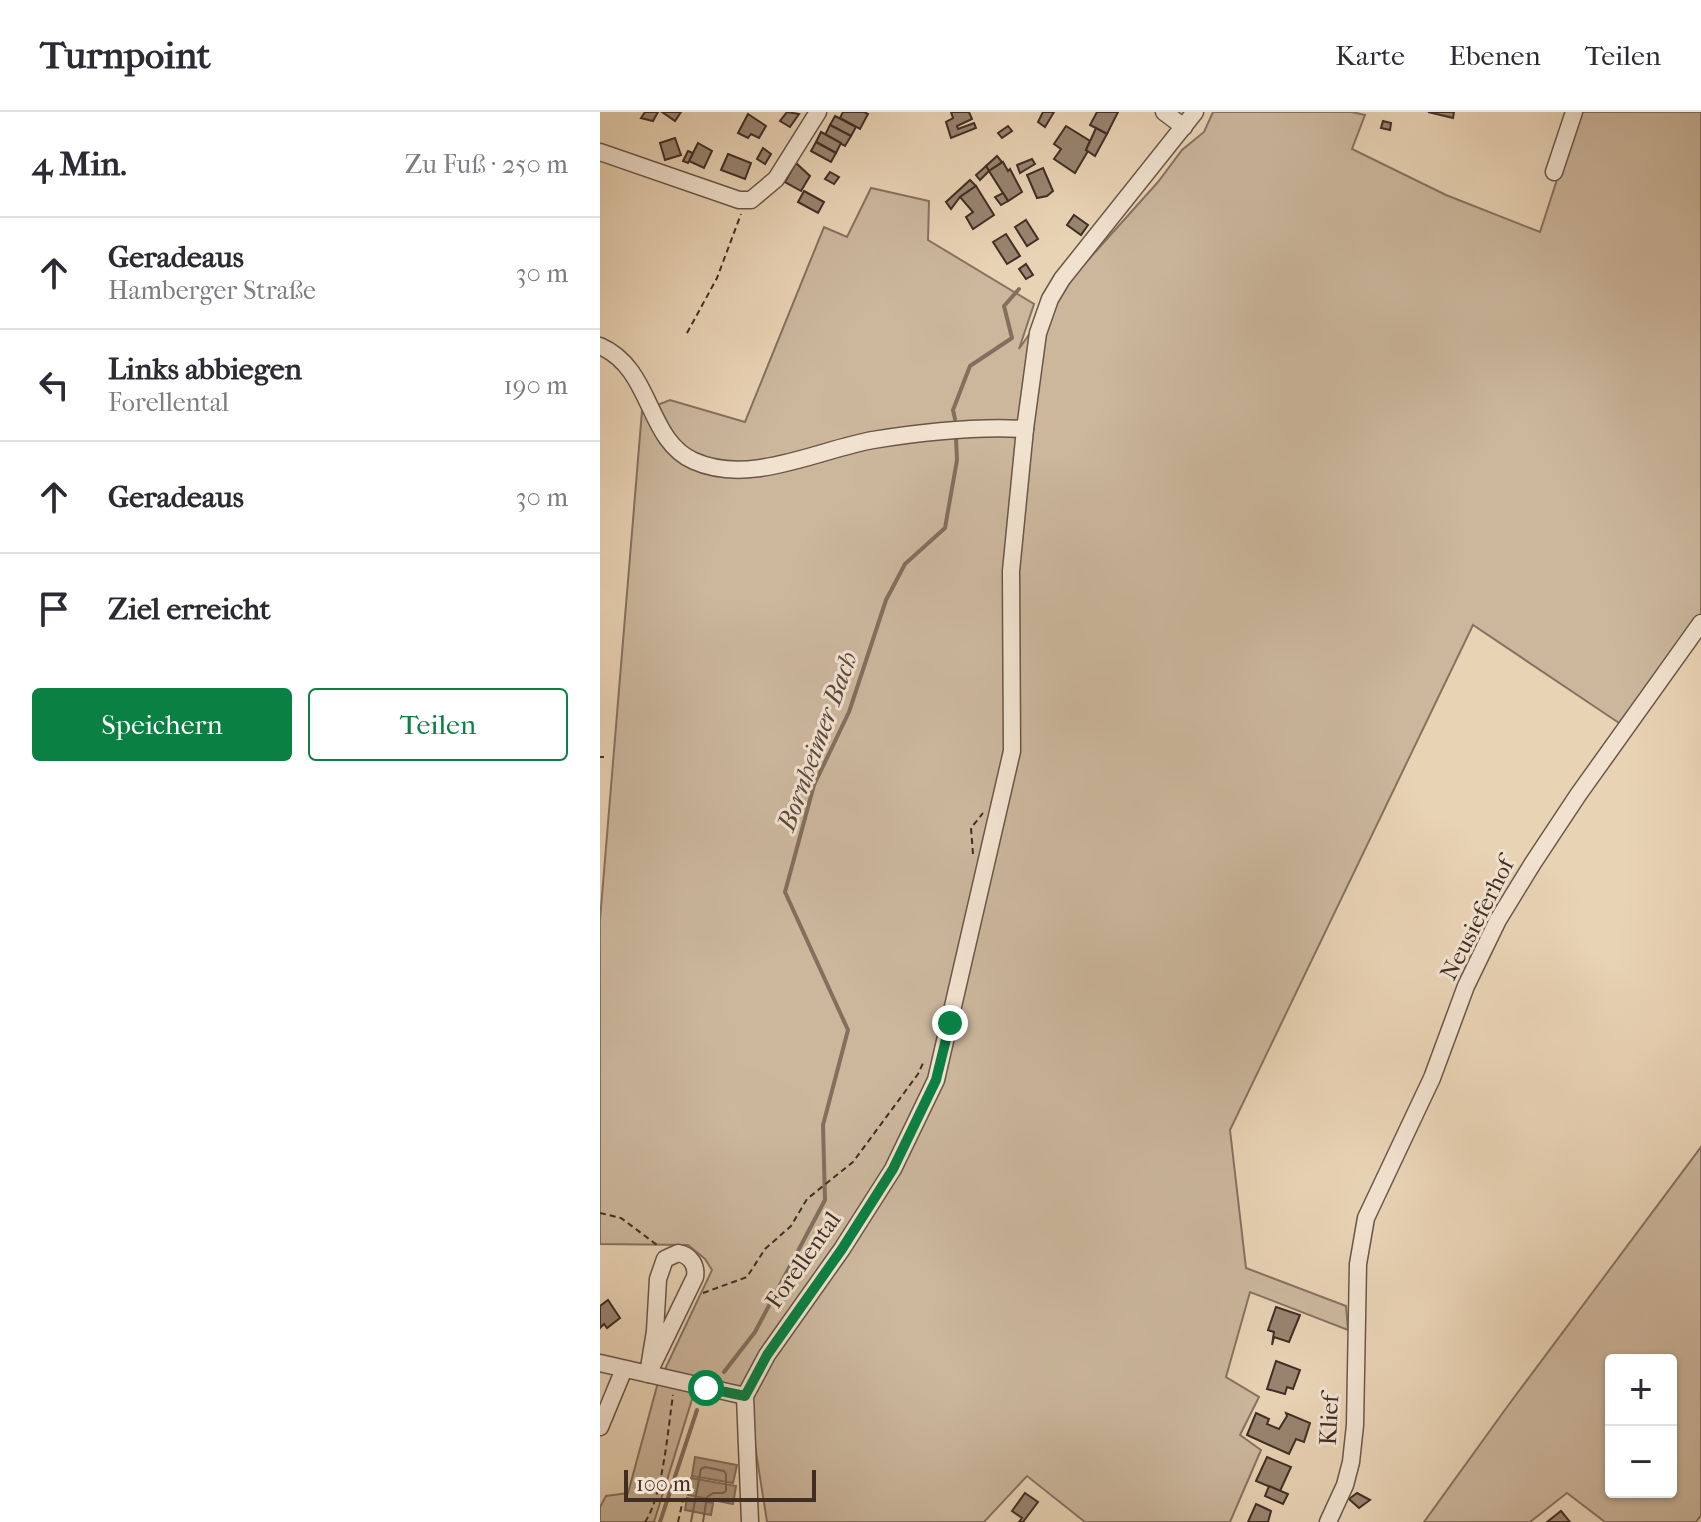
<!DOCTYPE html>
<html lang="de">
<head>
<meta charset="utf-8">
<style>
	body { margin:0; font-family:"IM FELL French Canon",serif; background:#f7f7f7; color:#2b2b33 }
	.controls { position:absolute; right:24px; bottom:24px; display:grid; overflow:hidden; border-radius:8px; box-shadow:0 2px 6px #0004 }
	.controls button { width:72px; height:72px; display:grid; place-items:center; padding:0; border:0; border-bottom:2px solid #e1e1e2; background:#fff; color:#2b2b33; font:40px sans-serif }
	.scale { position:absolute; left:24px; bottom:20px; width:192px; box-sizing:border-box; padding-left:8px; border:4px solid #402e25; border-top:0; font-size:22px; line-height:28px; white-space:nowrap; color:#402e25; -webkit-text-stroke:6px #f1e2cf; paint-order:stroke }
	.stop { position:absolute; width:24px; height:24px; margin:-18px; border:6px solid #0b8043; border-radius:50%; background:#fff }
	.stop.end { background:#0b8043; border-color:#fff; box-shadow:0 2px 8px #0008 }
	.list { margin:0; padding:0; list-style:none }
	h2 { display:flex; justify-content:space-between; align-items:center; height:104px; margin:0; padding:0 32px; font-size:34px }
	h2 small { font-size:26px; font-weight:400; color:#7c7c81 }
	.list li { display:grid; grid-template-columns:52px 1fr auto; gap:24px; align-items:center; box-sizing:border-box; height:112px; padding:0 32px; border-top:2px solid #e1e1e2 }
	.list b { display:block; font-size:30px; white-space:nowrap }
	.list p { margin:0; font-size:26px; white-space:nowrap; color:#7c7c81 }
	.list em { font-size:26px; font-style:normal; color:#7c7c81 }
	.actions { display:flex; gap:16px; padding:24px 32px }
	.actions a { flex:1; padding:18px 0; border:2px solid #0b8043; border-radius:8px; text-align:center; font-size:28px; color:#0b8043 }
	.actions .main { background:#0b8043; color:#fff }
	.icon { flex:none; width:44px; height:44px; fill:none; stroke:currentColor; stroke-width:2; stroke-linecap:round; stroke-linejoin:round }
	.map { position:relative; flex:none; width:1101px; height:1410px; overflow:hidden }
	header { display:flex; align-items:center; gap:48px; box-sizing:border-box; height:112px; padding:0 40px; background:#fff; border-bottom:2px solid #e1e1e2 }
	header strong { font-size:38px }
	nav { display:flex; gap:44px; margin-inline-start:auto; font-size:28px }
	main { display:flex }
	aside { flex:1; background:#fff }
	.map>svg:first-child { display:block }
	.green { fill:#ccb79d; stroke:#867261; stroke-width:2; fill-rule:evenodd }
	.water { fill:#b09b84; stroke:#836f5e; stroke-width:2 }
	.lines { fill:none; stroke-linecap:round; stroke-linejoin:round }
	.shore { stroke:#786454; stroke-width:2 }
	.stream { stroke:#836f5e; stroke-width:4 }
	.building { fill:#988470; stroke:#402e25; stroke-width:2 }
	.minor-casing { stroke:#6a5749; stroke-width:19 }
	.path { stroke:#402e25; stroke-width:2; stroke-dasharray:6 4; stroke-linecap:butt }
	.minor { stroke:#f1e2cf; stroke-width:16 }
	.route { stroke:#0b8043; stroke-width:10 }
	.labels { text-anchor:middle; stroke-width:6; stroke-linejoin:round; paint-order:stroke }
	.street-label { font-size:24px; fill:#402e25; stroke:#f1e2cf }
	.water-label { font-size:26px; font-style:italic; fill:#5c493d; stroke:#f1e2cf }
</style>
</head>
<body>
<header>
<strong>Turnpoint</strong>
<nav><a>Karte</a><a>Ebenen</a><a>Teilen</a></nav>
</header>
<main>
<aside>
<h2>4 Min.<small>Zu Fuß · 250 m</small></h2>
<ul class="list">
<li><svg class="icon" aria-label="ahead" viewBox="0 0 24 24"><path d="M12 20V5M6 11l6-6 6 6"/></svg><div><b>Geradeaus</b><p>Hamberger Straße</p></div><em>30 m</em></li>
<li><svg class="icon" aria-label="left" viewBox="0 0 24 24"><path d="M17 20v-9H6M10 6l-5 5 5 5"/></svg><div><b>Links abbiegen</b><p>Forellental</p></div><em>190 m</em></li>
<li><svg class="icon" aria-label="ahead" viewBox="0 0 24 24"><path d="M12 20V5M6 11l6-6 6 6"/></svg><div><b>Geradeaus</b></div><em>30 m</em></li>
<li><svg class="icon" aria-label="arrive" viewBox="0 0 24 24"><path d="M6 21V4h12l-3 4 3 4H6"/></svg><div><b>Ziel erreicht</b></div></li>
</ul>
<div class="actions"><a class="main">Speichern</a><a>Teilen</a></div>
</aside>
<div class="map">
<svg width="1101" height="1410" viewBox="0 0 1101 1410">
	<rect width="100%" height="100%" fill="#e9d3b5"/>
	<filter id="stains"><feTurbulence type="fractalNoise" baseFrequency=".0025" numOctaves="4"/><feColorMatrix values="0 0 0 0 .2 0 0 0 0 .09 0 0 0 0 .02 0 0 0 .5 -.17"/></filter>
	<radialGradient id="worn" r=".72"><stop offset=".6" stop-color="#630" stop-opacity="0"/><stop offset="1" stop-color="#630" stop-opacity=".3"/></radialGradient>
	<g class="green">
		<path d="M 613,0 L 752,0 L 765,3 L 752,37 L 846,83 L 940,120 L 979,0 L 1101,0 L 1101,502 L 1019,611 L 873,513 L 630,1018 L 646,1156 L 746,1194 L 748,1218 L 650,1180 L 626,1265 L 659,1285 L 640,1323 L 661,1338 L 630,1410 L 485,1410 L 427,1364 L 384,1410 L 167,1410 L 148,1289 L 94,1281 L 54,1410 L 0,1410 L 0,1395 L 6,1384 L 28,1381 L 57,1274 L 112,1158 L 105,1147 L 88,1133 L 0,1132 L 0,808 L 42,299 L 70,288 L 145,310 L 224,115 L 247,125 L 271,76 L 329,89 L 328,128 L 434,192 L 419,237 L 454,186 L 558,70 L 582,38 L 604,20 Z"/>
		<path d="M 1101,1035 L 1101,1403 L 1096,1410 L 1005,1410 L 967,1381 L 930,1410 L 824,1410 L 907,1295 ZM 1071,1248 L 1071,1380 L 1011,1380 L 1011,1248 Z"/>
	</g>
	<g class="water">
		<path d="M 95,1345 L 137,1353 L 133,1371 L 92,1364 Z"/>
		<path d="M 91,1366 L 136,1374 L 133,1392 L 88,1383 Z"/>
		<path d="M 87,1386 L 113,1391 L 111,1403 L 85,1398 Z"/>
	</g>
	<g class="lines">
		<path class="shore" d="M 91,1410 L 101,1357 L 105,1355 L 124,1359 L 126,1362 L 126,1379 L 123,1381 L 113,1381 L 107,1385 L 103,1410"/>
		<g class="stream">
			<path d="M 355,307 L 353,298 L 370,254 L 412,226 L 404,194 L 419,177"/>
			<path d="M 124,1260 L 155,1220 L 225,1088 L 223,1013 L 248,918 L 185,780 L 214,673 L 249,600 L 286,488 L 305,452 L 345,416 L 357,348 L 356,326"/>
			<path d="M 60,1410 L 97,1298"/>
		</g>
	</g>
	<g class="building">
		<path d="M 45,0 L 58,0 L 53,9 L 41,6 Z"/>
		<path d="M 62,0 L 81,0 L 75,9 Z"/>
		<path d="M 187,0 L 199,2 L 190,15 L 180,9 Z"/>
		<path d="M 243,0 L 264,0 L 268,2 L 260,17 L 240,6 Z"/>
		<path d="M 351,0 L 369,0 L 372,7 L 357,14 L 358,17 L 374,11 L 376,16 L 351,26 L 346,10 L 353,6 Z"/>
		<path d="M 443,0 L 454,0 L 445,15 L 438,10 Z"/>
		<path d="M 497,0 L 518,0 L 507,22 L 490,13 Z"/>
		<path d="M 828,0 L 854,0 L 853,6 Z"/>
		<path d="M 148,2 L 166,14 L 159,26 L 151,22 L 148,26 L 138,21 Z"/>
		<path d="M 235,4 L 256,15 L 251,24 L 230,13 Z"/>
		<path d="M 783,9 L 791,11 L 790,18 L 781,16 Z"/>
		<path d="M 230,13 L 251,24 L 245,34 L 225,23 Z"/>
		<path d="M 408,14 L 412,19 L 402,26 L 398,21 Z"/>
		<path d="M 466,14 L 490,29 L 486,38 L 488,39 L 475,61 L 454,47 L 461,37 L 454,32 Z"/>
		<path d="M 496,16 L 507,22 L 495,44 L 486,38 Z"/>
		<path d="M 221,20 L 241,31 L 236,41 L 216,30 Z"/>
		<path d="M 75,26 L 81,43 L 65,48 L 60,31 Z"/>
		<path d="M 216,30 L 236,41 L 231,50 L 211,39 Z"/>
		<path d="M 98,31 L 112,39 L 104,56 L 89,49 Z"/>
		<path d="M 163,36 L 171,42 L 165,52 L 157,47 Z"/>
		<path d="M 88,39 L 93,41 L 88,51 L 83,49 Z"/>
		<path d="M 128,42 L 151,51 L 145,67 L 121,58 Z"/>
		<path d="M 397,44 L 402,50 L 389,59 L 386,54 Z"/>
		<path d="M 432,47 L 435,52 L 420,61 L 417,53 Z"/>
		<path d="M 403,50 L 408,59 L 410,57 L 422,80 L 408,89 L 389,59 Z"/>
		<path d="M 196,51 L 210,64 L 201,79 L 185,70 Z"/>
		<path d="M 386,54 L 389,59 L 380,68 L 376,63 Z"/>
		<path d="M 443,56 L 453,79 L 447,84 L 437,86 L 427,63 Z"/>
		<path d="M 230,60 L 239,65 L 234,72 L 225,67 Z"/>
		<path d="M 370,68 L 376,74 L 360,85 L 351,97 L 346,90 Z"/>
		<path d="M 376,74 L 394,103 L 373,117 L 366,105 L 373,100 L 360,85 Z"/>
		<path d="M 204,79 L 224,90 L 218,101 L 198,90 Z"/>
		<path d="M 403,81 L 408,89 L 401,93 L 395,85 Z"/>
		<path d="M 474,103 L 488,113 L 481,123 L 467,113 Z"/>
		<path d="M 426,108 L 438,127 L 427,134 L 415,115 Z"/>
		<path d="M 406,122 L 420,144 L 407,152 L 393,130 Z"/>
		<path d="M 426,152 L 433,163 L 426,167 L 419,157 Z"/>
		<path d="M 8,1188 L 20,1206 L 7,1216 L 4,1212 L 0,1216 L 0,1194 Z"/>
		<path d="M 676,1195 L 700,1203 L 689,1230 L 674,1225 L 672,1233 L 674,1220 L 668,1218 Z"/>
		<path d="M 676,1249 L 700,1258 L 693,1277 L 687,1275 L 685,1282 L 667,1277 Z"/>
		<path d="M 656,1301 L 669,1307 L 667,1312 L 679,1317 L 687,1304 L 686,1301 L 710,1311 L 704,1330 L 696,1327 L 689,1342 L 647,1323 Z"/>
		<path d="M 667,1345 L 691,1355 L 680,1379 L 656,1369 Z"/>
		<path d="M 669,1374 L 688,1382 L 683,1392 L 665,1384 Z"/>
		<path d="M 425,1381 L 438,1390 L 423,1410 L 419,1410 L 422,1406 L 412,1399 Z"/>
		<path d="M 757,1381 L 770,1388 L 759,1396 L 749,1387 Z"/>
		<path d="M 656,1392 L 671,1399 L 668,1410 L 648,1410 Z"/>
		<path d="M 961,1399 L 970,1410 L 947,1410 Z"/>
	</g>
	<g class="lines">
		<g class="minor-casing">
			<g id="minor">
				<path d="M 564,0 L 584,15"/>
				<path d="M 0,40 L 139,88 L 151,88 L 176,67 L 218,0"/>
				<path d="M 954,60 L 974,0"/>
				<path d="M 0,234 C 53,257 46,328 94,349 C 150,374 217,338 273,328 C 322,320 375,314 425,317"/>
				<path d="M 78,1141 C 90,1143 97,1153 95,1165 L 48,1262 L 55,1219 L 58,1167 L 65,1147 Z"/>
				<path d="M 0,1251 L 145,1284"/>
				<path d="M 0,1315 L 24,1257"/>
				<path d="M 150,1410 L 145,1284 L 167,1243 L 242,1137 L 293,1057 L 336,968 L 412,639 L 411,459 L 425,317 L 438,221 L 450,187 L 462,167 L 595,0"/>
				<path d="M 728,1410 L 745,1373 L 751,1350 L 755,1313 L 758,1152 L 766,1106 L 832,966 L 866,874 L 898,808 L 933,751 L 978,683 L 1101,511"/>
			</g>
		</g>
		<g class="path">
			<path d="M 87,221 L 117,166 L 141,102"/>
			<path d="M 0,645 L 4,645"/>
			<path d="M 373,742 L 371,716 L 383,701"/>
			<path d="M 0,1101 L 21,1106 L 57,1133"/>
			<path d="M 103,1181 L 147,1165 L 165,1137 L 191,1114 L 207,1087 L 253,1050 L 318,962 L 324,949"/>
			<path d="M 45,1410 C 63,1384 68,1316 73,1283"/>
			<path d="M 78,1410 L 83,1388"/>
		</g>
		<use href="#minor" class="minor"/>
	</g>
	<g class="lines">
		<path class="route" d="M 106,1276 L 145,1284 L 167,1243 L 242,1137 L 293,1057 L 336,968 L 350,911"/>
	</g>
	<g class="labels">
		<g class="street-label">
			<text transform="translate(877 807) rotate(-63)" y="8">Neusieferhof</text>
			<text transform="translate(203 1148) rotate(-55)" y="8">Forellental</text>
			<text transform="translate(729 1308) rotate(-87)" y="8">Klief</text>
		</g>
		<g class="water-label">
			<text transform="translate(217 629) rotate(-70)" y="9">Bornheimer Bach</text>
		</g>
	</g>
	<rect width="100%" height="100%" filter="url(#stains)"/>
	<rect width="100%" height="100%" fill="url(#worn)"/>
</svg>
<div class="controls">
<button>+</button>
<button>−</button>
</div>
<div class="scale">100 m</div>
<div class="stop" style="left:106px;top:1276px"></div>
<div class="stop end" style="left:350px;top:911px"></div>
</div>
</main>
</body>
</html>
